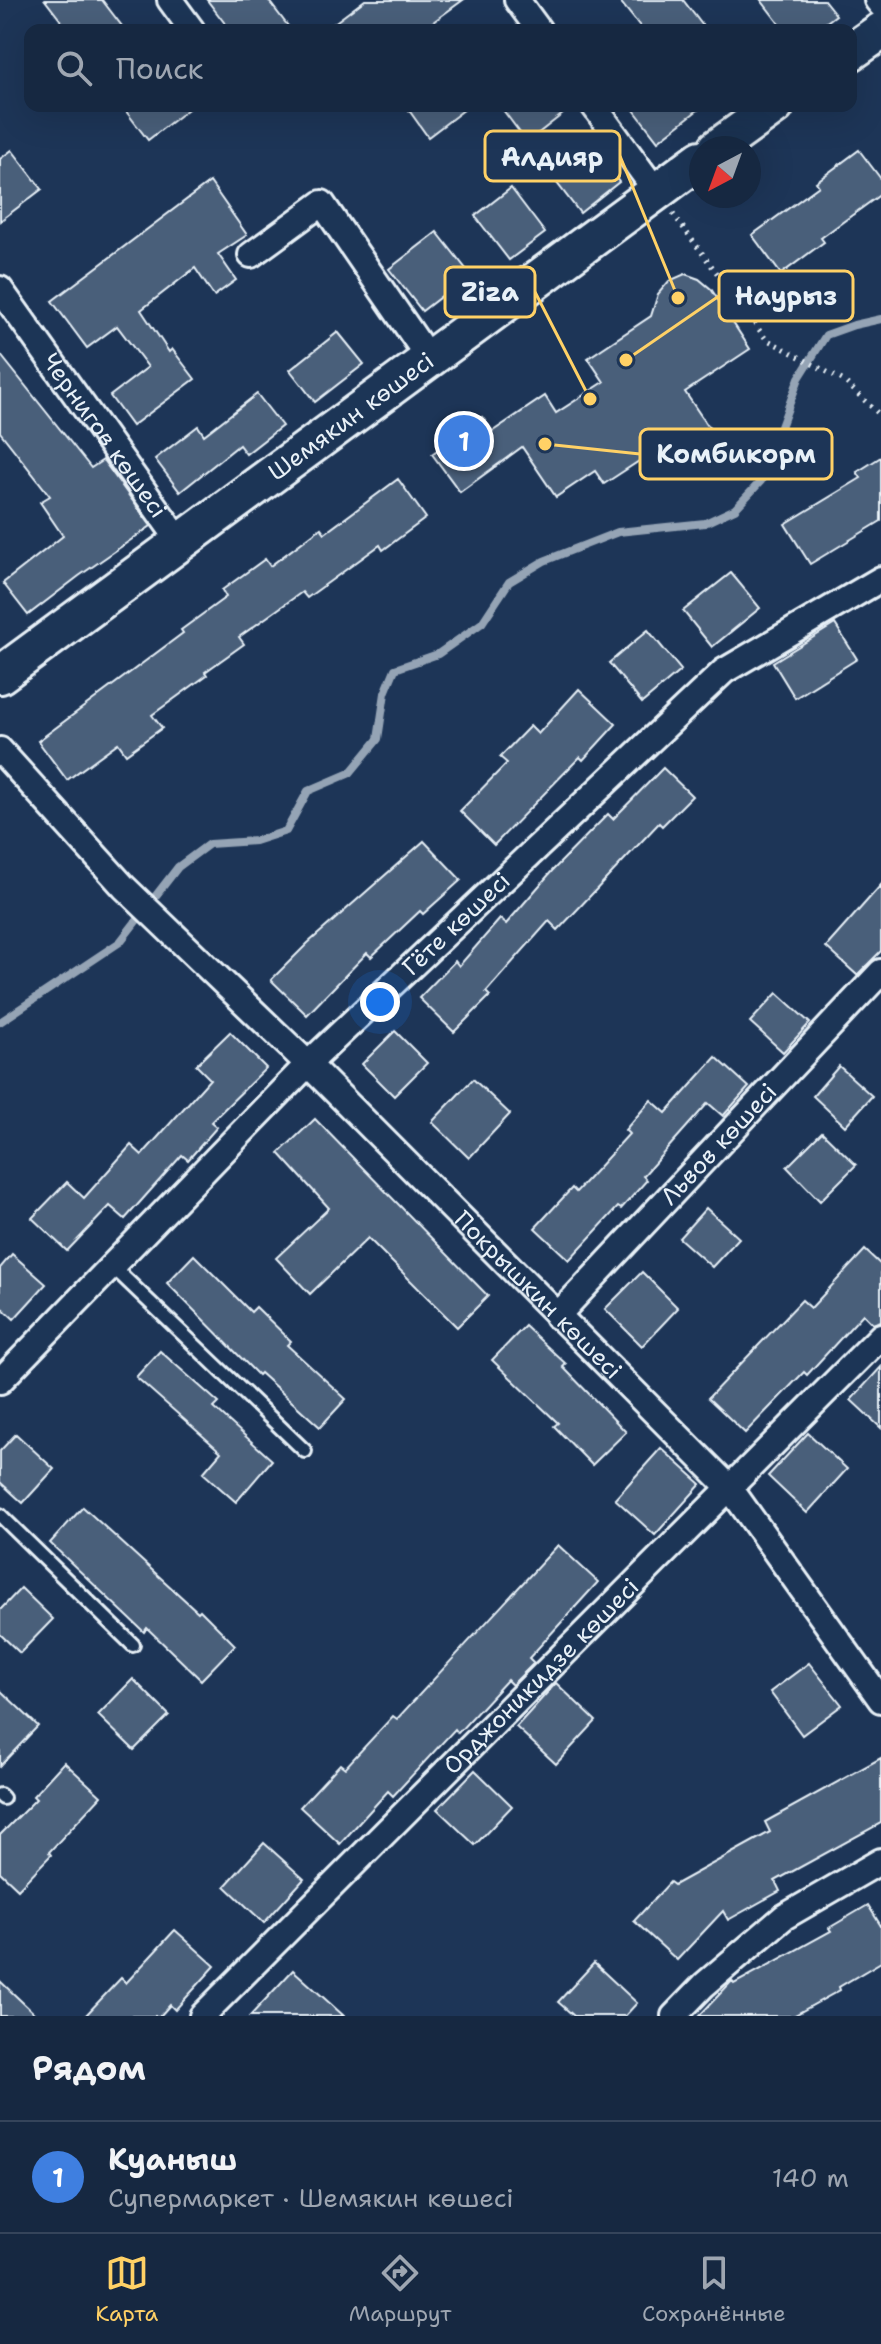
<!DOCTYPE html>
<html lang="ru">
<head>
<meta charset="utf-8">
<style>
	body { margin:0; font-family:"Shantell Sans",sans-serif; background:#1f3048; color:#f1f3f6 }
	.compass { position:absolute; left:689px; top:136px; width:72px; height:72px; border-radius:50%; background:#162841; box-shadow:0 8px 32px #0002; rotate:221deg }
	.you { position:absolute; left:380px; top:1002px; width:28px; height:28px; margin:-20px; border:6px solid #fff; border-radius:50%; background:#1a73e8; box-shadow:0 0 0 12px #1a73e833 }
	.badge { display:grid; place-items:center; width:52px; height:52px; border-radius:50%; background:#ffd166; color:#fff; font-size:26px; font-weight:700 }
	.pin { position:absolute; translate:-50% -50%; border:4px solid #fff; box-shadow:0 2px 8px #0006 }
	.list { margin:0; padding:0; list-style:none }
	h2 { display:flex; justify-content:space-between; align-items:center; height:104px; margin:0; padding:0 32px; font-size:34px }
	h2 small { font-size:26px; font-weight:400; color:#9ea6b1 }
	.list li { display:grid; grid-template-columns:52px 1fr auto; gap:24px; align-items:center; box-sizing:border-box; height:112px; padding:0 32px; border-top:2px solid #35445a }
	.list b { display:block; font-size:30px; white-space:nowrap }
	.list p { margin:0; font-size:26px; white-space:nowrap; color:#9ea6b1 }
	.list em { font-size:26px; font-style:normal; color:#9ea6b1 }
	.icon { flex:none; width:44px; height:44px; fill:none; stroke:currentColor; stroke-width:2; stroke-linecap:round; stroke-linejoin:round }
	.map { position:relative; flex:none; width:881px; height:2016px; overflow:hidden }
	.search { position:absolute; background:#162841; box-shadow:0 8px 32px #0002; left:24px; right:24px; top:24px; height:88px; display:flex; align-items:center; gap:20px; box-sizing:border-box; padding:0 28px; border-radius:16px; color:#9ea6b1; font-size:30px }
	.sheet { height:216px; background:#162841 }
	nav { display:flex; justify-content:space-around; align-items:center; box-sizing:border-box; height:112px; border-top:2px solid #35445a; background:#162841; font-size:22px; color:#9ea6b1 }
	nav a { display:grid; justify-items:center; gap:4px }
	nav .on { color:#ffd166 }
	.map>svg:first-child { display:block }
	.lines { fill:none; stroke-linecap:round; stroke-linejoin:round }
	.stream { stroke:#95a4b5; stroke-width:8 }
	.building { fill:#495e7a; stroke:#e8f1f8; stroke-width:2 }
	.lane-casing { stroke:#e8f1f8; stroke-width:18 }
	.street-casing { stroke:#e8f1f8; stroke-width:30 }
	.secondary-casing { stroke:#e8f1f8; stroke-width:42 }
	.path { stroke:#e8f1f8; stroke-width:5; stroke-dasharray:2 6; stroke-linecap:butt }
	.lane { stroke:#1d3557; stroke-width:12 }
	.street { stroke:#1d3557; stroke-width:24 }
	.secondary { stroke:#1d3557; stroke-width:36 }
	.labels { text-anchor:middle; stroke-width:6; stroke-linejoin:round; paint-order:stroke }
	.street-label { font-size:24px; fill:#e8f1f8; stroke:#1d3557 }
	.leader { fill:none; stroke:#ffd166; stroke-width:3 }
	.callout-dot { fill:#ffd166; stroke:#1d3557; stroke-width:3 }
	.callout { fill:#1d3557; stroke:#ffd166; stroke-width:3 }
	.callout-label { font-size:26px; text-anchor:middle; font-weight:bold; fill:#e8f1f8 }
</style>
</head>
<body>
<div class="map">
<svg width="881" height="2016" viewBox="0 0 881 2016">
	<rect width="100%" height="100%" fill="#1d3557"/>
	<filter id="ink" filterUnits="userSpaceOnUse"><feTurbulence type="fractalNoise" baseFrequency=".0125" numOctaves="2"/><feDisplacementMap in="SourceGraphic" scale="16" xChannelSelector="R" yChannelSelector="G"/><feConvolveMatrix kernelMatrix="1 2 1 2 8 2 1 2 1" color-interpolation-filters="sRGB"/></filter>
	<g filter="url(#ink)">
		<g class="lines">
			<path class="stream" d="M 0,1022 L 120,942 L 178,867 L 209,844 L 255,841 L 286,831 L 308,791 L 350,773 L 378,739 L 385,693 L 395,669 L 438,654 L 482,623 L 509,582 L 544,561 L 618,532 L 705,523 L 735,509 L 761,481 L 799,378 L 826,335 L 854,325 L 881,319"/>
		</g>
		<g class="building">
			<path d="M 45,0 L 102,0 L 125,30 L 68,30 Z"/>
			<path d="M 207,0 L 268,0 L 291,30 L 230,30 Z"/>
			<path d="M 365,0 L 463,0 L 422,30 L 325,30 Z"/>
			<path d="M 619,0 L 683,0 L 706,30 L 643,30 Z"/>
			<path d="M 761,0 L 824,0 L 836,15 L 816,30 L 784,30 Z"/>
			<path d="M 122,106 L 192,106 L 148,140 Z"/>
			<path d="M 406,106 L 469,106 L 428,137 Z"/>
			<path d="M 500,106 L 573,106 L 527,142 Z"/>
			<path d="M 631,106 L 703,106 L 658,141 Z"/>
			<path d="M 589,143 L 619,182 L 580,213 L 550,174 Z"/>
			<path d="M 12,150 L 42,189 L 0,221 L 0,159 Z"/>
			<path d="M 859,150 L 881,179 L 881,194 L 821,238 L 824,242 L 781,274 L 752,235 L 819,186 L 816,182 Z"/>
			<path d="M 210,182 L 247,235 L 218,254 L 236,280 L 214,296 L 195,268 L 141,310 L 169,352 L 172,349 L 195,379 L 132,426 L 110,396 L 148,367 L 117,326 L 87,348 L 52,301 Z"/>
			<path d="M 511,188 L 545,233 L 509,260 L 475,216 Z"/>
			<path d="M 437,232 L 470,274 L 422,311 L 389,269 Z"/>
			<path d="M 685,274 L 699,279 L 711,289 L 750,349 L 685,392 L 716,438 L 663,474 L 650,454 L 604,484 L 595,471 L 556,497 L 522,447 L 460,492 L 432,454 L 482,417 L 493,431 L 545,396 L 556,413 L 604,382 L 588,358 L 651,316 L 658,294 L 669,281 Z"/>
			<path d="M 338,332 L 364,364 L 315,402 L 290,370 Z"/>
			<path d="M 0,354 L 91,468 L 103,460 L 151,526 L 79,576 L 28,615 L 3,583 L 63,536 L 40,502 L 50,496 L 0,432 Z"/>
			<path d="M 257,394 L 282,426 L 246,454 L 239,445 L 180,492 L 155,459 L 198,426 L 204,435 Z"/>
			<path d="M 881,457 L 881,521 L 810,564 L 785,524 L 861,478 L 857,472 Z"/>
			<path d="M 398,479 L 426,518 L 383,550 L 380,545 L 307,598 L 302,592 L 239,637 L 244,644 L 205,672 L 207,675 L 152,715 L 162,728 L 126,754 L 118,743 L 67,780 L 38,741 L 183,633 L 181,630 L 226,597 L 222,590 L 265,559 L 270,566 L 321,528 L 325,533 Z"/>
			<path d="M 731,573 L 760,608 L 712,647 L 683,611 Z"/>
			<path d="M 835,624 L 857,659 L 795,698 L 773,662 Z"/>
			<path d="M 648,630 L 681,670 L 642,703 L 609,663 Z"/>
			<path d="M 579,689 L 616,724 L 583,760 L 580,757 L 494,845 L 460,811 L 507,763 L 500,757 L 530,726 L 538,734 Z"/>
			<path d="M 663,768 L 692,796 L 662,826 L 659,823 L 558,930 L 549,921 L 486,992 L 490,996 L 454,1032 L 419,998 L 455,961 L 459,966 L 500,919 L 506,924 L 552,871 L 608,814 L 613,819 Z"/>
			<path d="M 424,841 L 461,880 L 423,914 L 420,911 L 371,957 L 367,953 L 307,1015 L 271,980 L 308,943 Z"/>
			<path d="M 881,885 L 881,951 L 857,975 L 826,947 Z"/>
			<path d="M 777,993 L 810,1023 L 783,1052 L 750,1022 Z"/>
			<path d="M 395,1031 L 427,1063 L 394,1096 L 362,1064 Z"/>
			<path d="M 230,1032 L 266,1068 L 211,1122 L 217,1127 L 188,1160 L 182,1155 L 125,1219 L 110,1206 L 67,1251 L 32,1218 L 67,1182 L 84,1198 L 131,1145 L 142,1155 L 210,1079 L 196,1065 Z"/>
			<path d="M 716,1057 L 749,1087 L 723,1116 L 708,1103 L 643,1176 L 647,1180 L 621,1209 L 618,1207 L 569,1260 L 535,1228 L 572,1188 L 576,1192 L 629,1134 L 625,1130 L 651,1100 L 666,1113 Z"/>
			<path d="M 839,1066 L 872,1096 L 845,1126 L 813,1096 Z"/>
			<path d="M 473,1079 L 510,1114 L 469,1158 L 432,1122 Z"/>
			<path d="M 315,1119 L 488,1296 L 457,1327 L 368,1238 L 310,1294 L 276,1258 L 329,1208 L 279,1153 Z"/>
			<path d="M 822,1132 L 856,1165 L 820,1201 L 787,1167 Z"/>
			<path d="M 706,1208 L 739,1238 L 712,1267 L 679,1238 Z"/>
			<path d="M 865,1250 L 881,1265 L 881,1321 L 873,1324 L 863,1314 L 807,1375 L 804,1372 L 745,1433 L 708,1398 L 802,1300 L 811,1308 Z"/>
			<path d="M 12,1254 L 46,1284 L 14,1319 L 0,1306 L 0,1268 Z"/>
			<path d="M 194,1255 L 251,1312 L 256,1307 L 291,1341 L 287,1345 L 346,1399 L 320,1427 L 260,1373 L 258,1375 L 167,1283 Z"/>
			<path d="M 642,1272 L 678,1308 L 642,1346 L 605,1309 Z"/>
			<path d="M 525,1326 L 566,1364 L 563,1367 L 626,1432 L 592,1465 L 554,1426 L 558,1423 L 492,1360 Z"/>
			<path d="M 160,1351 L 219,1403 L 214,1408 L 272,1460 L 236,1502 L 203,1473 L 221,1452 L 136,1377 Z"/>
			<path d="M 881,1367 L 881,1428 L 851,1400 Z"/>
			<path d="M 808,1433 L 847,1469 L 807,1513 L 768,1476 Z"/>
			<path d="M 16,1434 L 54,1469 L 23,1503 L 0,1482 L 0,1451 Z"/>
			<path d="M 661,1448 L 701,1484 L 655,1535 L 615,1499 Z"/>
			<path d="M 83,1507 L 198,1612 L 200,1610 L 235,1645 L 201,1680 L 147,1628 L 144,1632 L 50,1543 Z"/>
			<path d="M 558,1545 L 598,1582 L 529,1658 L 534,1663 L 512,1685 L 507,1680 L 458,1733 L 455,1729 L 393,1796 L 388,1791 L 340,1844 L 300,1807 L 340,1764 L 345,1768 L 393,1716 L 397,1719 Z"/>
			<path d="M 21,1588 L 53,1619 L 20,1653 L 0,1634 L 0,1610 Z"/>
			<path d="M 809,1663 L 842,1705 L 802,1735 L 770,1692 Z"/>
			<path d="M 133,1679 L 169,1715 L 134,1750 L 98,1715 Z"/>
			<path d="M 556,1683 L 596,1721 L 556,1764 L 516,1727 Z"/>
			<path d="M 0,1690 L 38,1726 L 0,1766 Z"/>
			<path d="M 881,1758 L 881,1823 L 775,1881 L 780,1891 L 728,1920 L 723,1911 L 677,1960 L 634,1921 L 670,1882 L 674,1885 L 770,1832 L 765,1822 Z"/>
			<path d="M 64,1762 L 101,1796 L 49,1852 L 51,1855 L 18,1889 L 0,1872 L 0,1835 L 36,1799 L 33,1796 Z"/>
			<path d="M 475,1770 L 512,1806 L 475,1845 L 437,1809 Z"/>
			<path d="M 264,1843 L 304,1879 L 264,1923 L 225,1886 Z"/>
			<path d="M 868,1905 L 881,1926 L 881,1962 L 839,1987 L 840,1990 L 793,2016 L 699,2016 L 732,1981 L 734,1984 L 831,1931 L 829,1928 Z"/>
			<path d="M 175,1930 L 215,1966 L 175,2010 L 170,2005 L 160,2016 L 85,2016 L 121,1978 L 126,1983 Z"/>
			<path d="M 594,1963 L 637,2003 L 625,2016 L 574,2016 L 558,2002 Z"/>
			<path d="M 293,1970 L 344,2016 L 250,2016 Z"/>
			<path d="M 0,1981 L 37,2016 L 0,2016 Z"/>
		</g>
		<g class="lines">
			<g class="lane-casing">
				<g id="lane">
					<path d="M 112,1266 L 305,1451"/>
					<path d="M 0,1515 L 133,1645"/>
					<path d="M 0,1795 L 3,1798"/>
				</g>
			</g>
			<g class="street-casing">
				<g id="street">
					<path d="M 170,0 L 192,30"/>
					<path d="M 517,0 L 539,30"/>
					<path d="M 877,0 L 881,5"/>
					<path d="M 594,106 L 656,191"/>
					<path d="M 251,255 L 322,203 L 430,360"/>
					<path id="s1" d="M 0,289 L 181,543"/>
					<path id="s2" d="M 0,750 L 124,887 L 308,1064 L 730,1488 L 881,1700"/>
					<path id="s3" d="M 557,1316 L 881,972"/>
					<path id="s4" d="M 0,1381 L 308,1064 L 724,671 L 881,579"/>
					<path id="s5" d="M 202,2016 L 881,1336"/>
					<path d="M 674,2016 L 704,1985 L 784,1917 L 881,1861"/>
				</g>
			</g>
			<g class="secondary-casing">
				<g id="secondary">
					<path d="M 851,52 L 881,31"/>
					<path d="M 717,148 L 775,106"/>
					<path id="s6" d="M 0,675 L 701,159"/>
				</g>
			</g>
			<path class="path" d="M 673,214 L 766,339 L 844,381 L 881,416"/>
			<use href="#lane" class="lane"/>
			<use href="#street" class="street"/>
			<use href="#secondary" class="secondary"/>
		</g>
	</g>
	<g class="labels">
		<g class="street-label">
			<text dy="8" stroke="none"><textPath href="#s6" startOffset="436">Шемякин көшесі</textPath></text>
			<text dy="8" stroke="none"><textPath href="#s1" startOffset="180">Чернигов көшесі</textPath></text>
			<text dy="8" stroke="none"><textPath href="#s4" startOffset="646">Гёте көшесі</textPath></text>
			<text dy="8" stroke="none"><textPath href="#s3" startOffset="236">Львов көшесі</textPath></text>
			<text dy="8" stroke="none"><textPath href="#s2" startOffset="766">Покрышкин көшесі</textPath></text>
			<text dy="8" stroke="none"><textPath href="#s5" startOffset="480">Орджоникидзе көшесі</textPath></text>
		</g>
	</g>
	<path class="leader" d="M678 298L620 156M590 399L535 292M626 360L719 296M545 444L640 454"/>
	<g class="callout-dot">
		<circle cx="678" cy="298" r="8"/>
		<circle cx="590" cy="399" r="8"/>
		<circle cx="626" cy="360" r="8"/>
		<circle cx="545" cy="444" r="8"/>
	</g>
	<g class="callout">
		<rect x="485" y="131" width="135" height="50" rx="8"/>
		<rect x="445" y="267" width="90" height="50" rx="8"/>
		<rect x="719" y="271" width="134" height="50" rx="8"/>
		<rect x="640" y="429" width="192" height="50" rx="8"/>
	</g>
	<g class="callout-label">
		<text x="552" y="166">Алдияр</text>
		<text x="490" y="301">Ziza</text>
		<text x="786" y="305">Наурыз</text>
		<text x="736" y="463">Комбикорм</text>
	</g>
</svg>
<svg class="compass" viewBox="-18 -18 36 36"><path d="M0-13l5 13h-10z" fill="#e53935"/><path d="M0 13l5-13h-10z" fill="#9ea6b1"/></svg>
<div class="you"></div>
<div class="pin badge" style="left:464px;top:441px;background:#3f7fe0">1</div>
<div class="search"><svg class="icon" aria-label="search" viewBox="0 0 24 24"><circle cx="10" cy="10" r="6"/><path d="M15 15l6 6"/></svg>Поиск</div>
</div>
<section class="sheet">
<h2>Рядом<small></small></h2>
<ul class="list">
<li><span class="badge" style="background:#3f7fe0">1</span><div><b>Куаныш</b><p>Супермаркет · Шемякин көшесі</p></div><em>140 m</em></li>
</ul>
</section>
<nav>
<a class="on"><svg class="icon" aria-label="map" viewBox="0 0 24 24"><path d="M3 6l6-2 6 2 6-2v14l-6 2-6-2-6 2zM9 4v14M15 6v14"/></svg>Карта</a>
<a><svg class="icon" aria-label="directions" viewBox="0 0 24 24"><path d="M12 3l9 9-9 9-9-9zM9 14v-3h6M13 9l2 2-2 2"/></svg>Маршрут</a>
<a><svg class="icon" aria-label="saved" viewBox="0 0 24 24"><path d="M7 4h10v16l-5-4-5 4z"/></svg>Сохранённые</a>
</nav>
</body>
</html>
